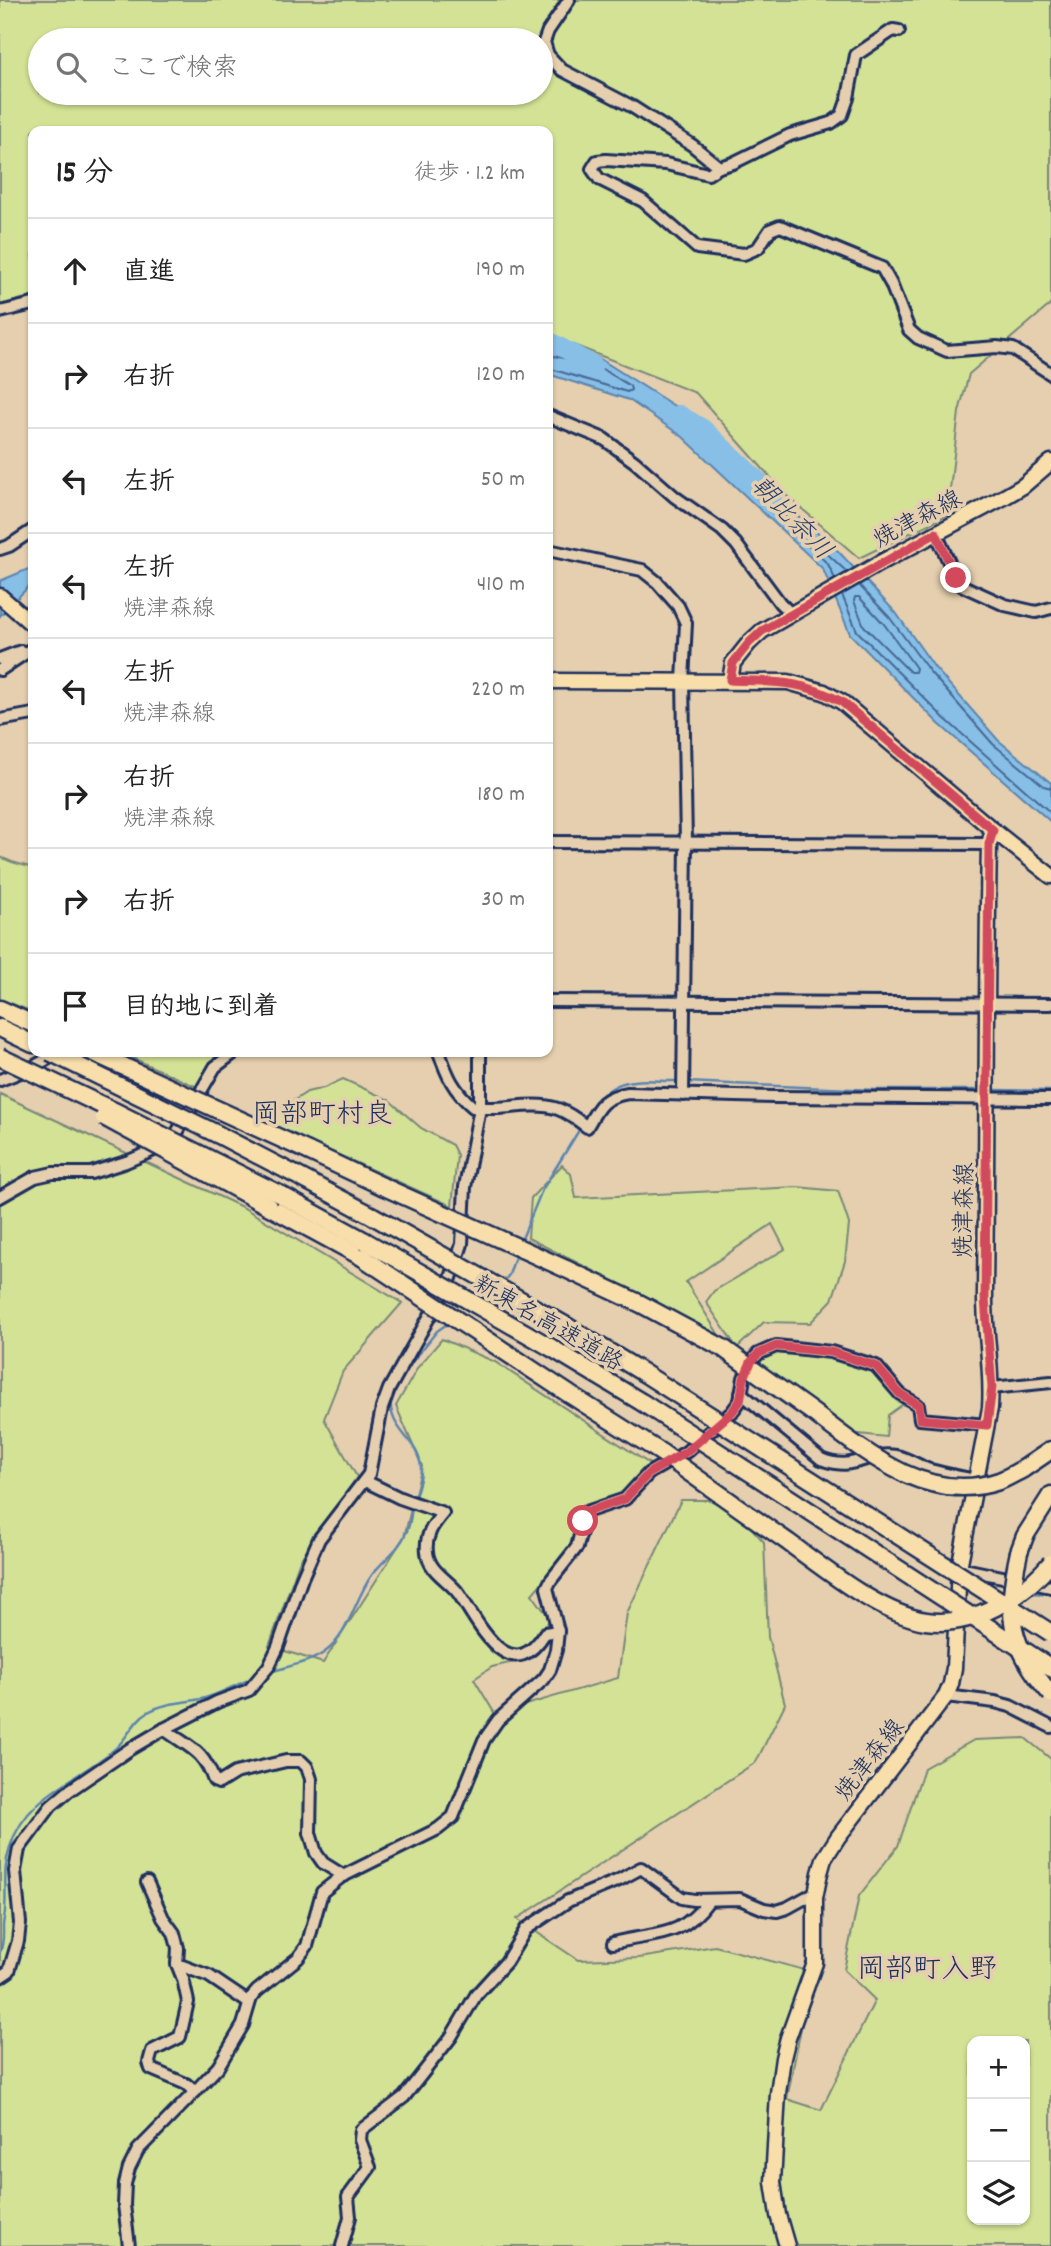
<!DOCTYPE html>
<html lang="ja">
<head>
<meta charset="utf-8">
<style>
	body { margin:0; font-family:Dekko,"Klee One",sans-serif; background:#f2f2f2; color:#222 }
	.controls { position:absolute; right:21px; bottom:21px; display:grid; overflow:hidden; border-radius:14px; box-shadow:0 2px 5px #0004 }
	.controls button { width:63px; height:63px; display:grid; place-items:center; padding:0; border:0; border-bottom:2px solid #e0e0e0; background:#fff; color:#222; font:35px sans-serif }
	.stop { position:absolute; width:21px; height:21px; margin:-16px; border:5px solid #d1495b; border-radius:50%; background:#fff }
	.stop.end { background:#d1495b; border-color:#fff; box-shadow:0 2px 7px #0008 }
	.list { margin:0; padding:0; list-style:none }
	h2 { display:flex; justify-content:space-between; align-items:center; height:91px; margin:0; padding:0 28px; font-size:30px }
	h2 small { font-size:23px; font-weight:400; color:#767676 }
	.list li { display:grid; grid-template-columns:46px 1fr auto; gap:21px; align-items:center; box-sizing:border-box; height:105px; padding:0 28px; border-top:2px solid #e0e0e0 }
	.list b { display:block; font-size:26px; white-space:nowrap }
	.list p { margin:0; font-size:23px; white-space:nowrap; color:#767676 }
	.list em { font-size:23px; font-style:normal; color:#767676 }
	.icon { flex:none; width:38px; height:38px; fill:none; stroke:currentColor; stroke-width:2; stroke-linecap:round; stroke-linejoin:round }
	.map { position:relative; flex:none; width:1051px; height:2246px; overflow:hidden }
	.search { position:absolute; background:#fff; box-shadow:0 2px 5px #0004; left:28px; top:28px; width:525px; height:77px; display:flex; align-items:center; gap:18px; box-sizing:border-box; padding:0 24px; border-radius:38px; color:#767676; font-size:26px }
	.panel { position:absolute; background:#fff; box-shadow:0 2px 5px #0004; left:28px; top:126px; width:525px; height:931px; border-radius:14px }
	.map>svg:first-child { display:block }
	.green { fill:#d4e295; stroke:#78887a; stroke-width:2; fill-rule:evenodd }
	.water { fill:#87bfe6; stroke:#5c85b0; stroke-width:2 }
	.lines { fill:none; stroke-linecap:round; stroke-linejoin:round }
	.shore { stroke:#466994; stroke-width:2 }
	.stream { stroke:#5c85b0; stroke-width:2.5 }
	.river { stroke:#87bfe6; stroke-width:18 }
	.minor-casing { stroke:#1b2f5e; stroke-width:16 }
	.major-casing { stroke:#1b2f5e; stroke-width:19 }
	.highway-casing { stroke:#1b2f5e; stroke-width:21 }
	.minor { stroke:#e5cfae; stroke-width:10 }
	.major { stroke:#f8deab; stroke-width:14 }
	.highway { stroke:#f8deab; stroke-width:16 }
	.highway-bridge-casing { stroke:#1b2f5e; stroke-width:21; stroke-linecap:butt }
	.highway-bridge { stroke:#f8deab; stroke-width:16 }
	.route { stroke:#d1495b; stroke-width:9 }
	.labels { text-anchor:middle; stroke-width:7; stroke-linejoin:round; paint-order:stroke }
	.street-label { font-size:24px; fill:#1b2f5e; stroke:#e5cfae }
	.water-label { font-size:26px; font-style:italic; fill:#263d6c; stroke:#e5cfae }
	.quarter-label { font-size:28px; fill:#1b2f5e; stroke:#e5cfae }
</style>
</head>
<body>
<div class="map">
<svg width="1051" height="2246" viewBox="0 0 1051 2246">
	<rect width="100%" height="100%" fill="#e5cfae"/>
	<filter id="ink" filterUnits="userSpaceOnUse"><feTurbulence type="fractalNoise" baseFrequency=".0143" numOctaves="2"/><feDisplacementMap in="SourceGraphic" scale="14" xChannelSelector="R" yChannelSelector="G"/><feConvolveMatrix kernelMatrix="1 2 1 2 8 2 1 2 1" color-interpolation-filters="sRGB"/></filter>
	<g filter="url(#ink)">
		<g class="green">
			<path d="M 0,0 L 1051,0 L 1051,304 L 969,374 L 959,412 L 947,515 L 859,558 L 786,495 L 696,393 L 548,335 L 548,131 L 33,131 L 33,296 L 0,305 ZM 40,40 L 541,40 L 541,93 L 40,93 Z"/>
			<path d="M 0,857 L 12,862 L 33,868 L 33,1012 L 0,999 Z"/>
			<path d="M 119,1052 L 224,1052 L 214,1058 L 197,1087 Z"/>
			<path d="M 343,1079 L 389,1100 L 421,1128 L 452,1145 L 457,1155 L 452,1206 L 263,1121 L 307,1092 L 324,1088 Z"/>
			<path d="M 0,1094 L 244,1208 L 402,1303 L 343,1371 L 324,1419 L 357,1477 L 300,1560 L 269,1646 L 323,1663 L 404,1537 L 422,1466 L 396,1406 L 418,1367 L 442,1339 L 495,1362 L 651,1465 L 625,1495 L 585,1508 L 569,1551 L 532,1594 L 550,1619 L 527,1659 L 492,1667 L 474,1679 L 495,1714 L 618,1678 L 627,1613 L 681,1500 L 710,1500 L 738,1513 L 764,1542 L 768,1637 L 785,1704 L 756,1762 L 517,1919 L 578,1960 L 639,1958 L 715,1946 L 812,1972 L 787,2099 L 821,2110 L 875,2000 L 844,1970 L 859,1896 L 898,1846 L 924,1768 L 974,1740 L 1025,1738 L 1051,1759 L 1051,2246 L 0,2246 ZM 972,2041 L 1025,2041 L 1025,2220 L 972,2220 Z"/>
			<path d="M 562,1165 L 571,1174 L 576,1198 L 797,1187 L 838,1191 L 849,1224 L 845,1261 L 832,1300 L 810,1323 L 764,1322 L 737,1348 L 706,1302 L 714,1291 L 785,1249 L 772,1224 L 686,1282 L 722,1340 L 648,1298 L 528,1238 L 531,1198 Z"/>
			<path d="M 780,1350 L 834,1356 L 881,1371 L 906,1402 L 888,1415 L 886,1437 L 850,1433 L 753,1363 Z"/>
		</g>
		<g class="water">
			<path d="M 548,348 L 597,357 L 687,414 L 757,480 L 838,551 L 896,613 L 935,668 L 998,740 L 1051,783 L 1051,822 L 939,724 L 850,634 L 823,569 L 683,437 L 629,400 L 548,374 Z"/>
			<path d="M 33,567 L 33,582 L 0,616 L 0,581 Z"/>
		</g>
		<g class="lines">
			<g class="shore">
				<path d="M 548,355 L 594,364 L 630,386 L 631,390 L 627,392 L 548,368"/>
				<path d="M 835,579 L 828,564 L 778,517 L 778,513 L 783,513 L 847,572"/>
				<path d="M 859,585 L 890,618 L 930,672 L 993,744 L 1044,786 L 1051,788"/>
				<path d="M 842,595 L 857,631 L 944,718 L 1051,813"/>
				<path d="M 855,597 L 859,597 L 884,624 L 916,668 L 915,672 L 910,672 L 864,626 L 854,601 Z"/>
			</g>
			<g class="stream">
				<path d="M 685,1082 L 875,1090 L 983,1090"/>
				<path d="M 993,1090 L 1051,1091"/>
				<path d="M 590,1112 C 613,1073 638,1081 678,1081"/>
				<path d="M 521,1241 L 542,1190 L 581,1127"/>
				<path d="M 503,1282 L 509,1275 L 516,1254"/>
				<path d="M 481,1300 L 493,1291"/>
				<path d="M 405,1371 L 437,1331 L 450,1322"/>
				<path d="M 391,1398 C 387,1430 420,1440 421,1468 C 422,1478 416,1491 414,1501"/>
				<path d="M 1029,1593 L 1051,1594"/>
				<path d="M 270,1672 C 288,1666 310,1663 325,1652 C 349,1635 355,1598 372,1575 C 383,1560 399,1550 406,1533 C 410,1526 411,1515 412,1507"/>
				<path d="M 0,1952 C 4,1943 3,1936 3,1926 C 3,1921 5,1916 5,1910 C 7,1886 2,1872 10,1847 C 27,1794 78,1781 116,1748 C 128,1737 135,1719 148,1712 C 165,1702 186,1703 205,1698 C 222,1693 237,1684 254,1678"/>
			</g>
			<g class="river">
				<path d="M 548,340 L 594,365"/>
				<path d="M 679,414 L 703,428 L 774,495"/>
			</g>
			<g class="minor-casing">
				<g id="minor">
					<path d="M 569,0 L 548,31 L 544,42 L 548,55 L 562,70 L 631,106 L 692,145 L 719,167"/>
					<path d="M 899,31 L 893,30 L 856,55 L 848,98 L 842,115 L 831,123 L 790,135 L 733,163 L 719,167 L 708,174 L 666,164 L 606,160 L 597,161 L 592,169 L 599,179 L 643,201 L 697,248 L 744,254 L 758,248 L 770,230 L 780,226 L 882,268 L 891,284 L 909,330 L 918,338 L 947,351 L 997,347 L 1013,349 L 1051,374"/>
					<path d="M 0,312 L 33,304"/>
					<path d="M 548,416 L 604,439 L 635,462 L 675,497 L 722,530 L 736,544 L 780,603 L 791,614"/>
					<path d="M 936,533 L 956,578 L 963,586 L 1005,605 L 1036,612 L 1051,608"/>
					<path d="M 0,549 L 9,546 L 33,530"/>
					<path d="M 548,550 L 642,570 L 657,582 L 678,606 L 686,623 L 683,681 L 686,842 L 683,1095"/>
					<path d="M 0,659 L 21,651"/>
					<path d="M 0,670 L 33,648"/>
					<path d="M 0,720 L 33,714"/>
					<path d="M 548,842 L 989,844"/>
					<path d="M 548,1001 L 1051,1004"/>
					<path d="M 439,1052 C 447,1075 453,1090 473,1107 C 500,1112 531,1100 558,1109 C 569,1113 578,1120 587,1127 C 599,1105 603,1097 628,1093 L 773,1097 L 1051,1099"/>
					<path d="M 0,1080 L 33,1067 L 58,1053"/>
					<path d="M 0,1197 L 35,1177 L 53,1173 L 91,1173 L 126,1162 L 171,1143 L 215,1067 L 235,1052"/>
					<path d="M 992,1388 L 1051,1382"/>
					<path d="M 741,1393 L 821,1459 C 854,1473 867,1451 896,1456 C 907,1458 917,1465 927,1469 C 943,1474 960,1477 976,1480"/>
					<path d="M 365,1481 L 400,1498 L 443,1513 C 433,1525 425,1535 427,1552 C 429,1572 448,1579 459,1594 C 479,1624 510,1690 545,1633 L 558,1631"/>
					<path d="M 959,1568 L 1051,1587"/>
					<path d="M 946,1696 L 995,1702 L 1010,1706 L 1051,1727"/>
					<path d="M 164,1729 C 189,1748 203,1749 214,1781 L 219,1783 L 235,1773 L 286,1761 L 301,1761 L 307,1767 L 311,1779 L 310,1833 L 316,1853 L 323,1863 L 344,1876"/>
					<path d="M 147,1882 L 163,1918 L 174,1933 L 178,1948 L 177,1964 L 183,1979 L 188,2002 L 180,2037 L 152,2051 L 149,2062 L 151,2069 L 186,2084 L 195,2092"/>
					<path d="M 613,1943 C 656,1932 680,1940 709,1900"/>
					<path d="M 177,1964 L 209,1976 L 249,2003"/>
					<path d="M 0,1977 L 9,1971 L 18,1941 L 20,1923 L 15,1871 L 19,1849 L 51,1806 L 70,1790 L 130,1749 L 164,1729 L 217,1702 L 249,1690 L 269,1666 L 278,1647 L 302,1578 L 319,1539 L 369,1474 L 382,1408 L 389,1389 L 451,1278 L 462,1244 L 465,1187 L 480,1108 L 480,1052"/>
					<path d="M 129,2246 L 124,2205 L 125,2184 L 129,2168 L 138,2150 L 187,2100 L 218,2067 L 243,2025 L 251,1998 L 257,1991 L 298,1958 L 307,1946 L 322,1892 L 341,1877 L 438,1829 L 453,1817 L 484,1740 L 498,1720 L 544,1679 L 550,1670 L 556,1650 L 558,1631 L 547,1588 L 551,1580 L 577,1547 L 586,1512 L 625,1499 L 649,1473 L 686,1452 L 732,1412 L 740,1401 L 744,1378 L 751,1362 L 758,1354 L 776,1346 L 831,1352 L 876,1366 L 900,1394 L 918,1405 L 920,1419 L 987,1425"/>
					<path d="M 342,2246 L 350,2217 L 348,2197 L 370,2167 L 360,2140 L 361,2130 L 404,2097 L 451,2037 L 476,1995 L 506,1962 L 526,1929 L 568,1901 L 619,1880 L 641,1868 L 682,1898 L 694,1900 L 740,1899 L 764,1909 L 777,1911 L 787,1908 L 816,1892"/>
				</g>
			</g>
			<g class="major-casing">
				<g id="major">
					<path d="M 0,596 L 33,625"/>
					<path d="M 730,680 L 733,663 L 749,643 L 762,631 L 880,563 L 1006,496 L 1023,486 L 1051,462"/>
					<path d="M 548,681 L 788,682 L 824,692 L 842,702 L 993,830 L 1051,876"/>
					<path d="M 787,2246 L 778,2215 L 773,2182 L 778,2093 L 783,2058 L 788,2038 L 815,1963 L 815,1898 L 820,1873 L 824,1859 L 838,1837 L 946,1696 L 951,1684 L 954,1668 L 959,1568 L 990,1408 C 993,1369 984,1330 985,1291 C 987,1142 986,993 989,844 L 993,830"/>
				</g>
			</g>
			<g class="highway-casing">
				<g id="highway">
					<path d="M 0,1009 L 33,1024"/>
					<path d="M 0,1028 L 33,1044"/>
					<path d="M 308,1151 L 382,1186"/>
					<path d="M 294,1174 L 373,1216"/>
					<path d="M 281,1195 L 365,1241"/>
					<path d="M 268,1206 L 362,1257"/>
					<path d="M 566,1269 L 641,1304 L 723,1348"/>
					<path d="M 568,1327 L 642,1372"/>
					<path d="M 550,1347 L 643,1403"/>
					<path d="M 569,1394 L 662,1453"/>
					<path d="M 1023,1469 L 1051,1450"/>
					<path d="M 1019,1552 L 1025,1536 L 1051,1495"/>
				</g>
			</g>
			<use href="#minor" class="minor"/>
			<use href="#major" class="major"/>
			<use href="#highway" class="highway"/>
			<g class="highway-bridge-casing">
				<g id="highway-bridge">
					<path d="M 50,1052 L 219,1135 L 294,1174"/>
					<path d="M 92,1052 L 308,1151"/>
					<path d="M 0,1057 L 114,1111 L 281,1195"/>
					<path d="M 104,1117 L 268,1206"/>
					<path d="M 382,1186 L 566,1269"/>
					<path d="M 373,1216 L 568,1327"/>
					<path d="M 365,1241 L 550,1347"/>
					<path d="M 362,1257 L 569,1394"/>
					<path d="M 723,1348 C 753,1370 784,1392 815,1414 C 867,1454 929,1505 999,1481 C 1007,1478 1015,1473 1023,1469"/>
					<path d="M 642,1372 L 1051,1633"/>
					<path d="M 643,1403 L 1051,1668"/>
					<path d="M 662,1453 C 704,1483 746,1513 788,1542 C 825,1569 880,1614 926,1621 C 972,1628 1022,1597 1051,1563"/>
					<path d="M 1019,1552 C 1005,1614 1009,1646 1051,1694"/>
				</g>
			</g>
			<use href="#highway-bridge" class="highway-bridge"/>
		</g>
	</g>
	<g class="lines" filter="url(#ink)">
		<path class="route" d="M 583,1521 L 586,1512 L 625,1499 L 649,1473 L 686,1452 L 732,1412 L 740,1401 L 744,1378 L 751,1362 L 758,1354 L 776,1346 L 831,1352 L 876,1366 L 900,1394 L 919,1405 L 920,1419 L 987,1425 L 992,1388 L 985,1299 L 989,844 L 993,830 L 842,702 C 802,680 774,682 730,680 L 733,663 L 749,643 L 762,631 L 936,533 L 956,578"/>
	</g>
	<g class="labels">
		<g class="street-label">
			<text transform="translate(917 518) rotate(-28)" y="8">焼津森線</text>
			<text transform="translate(963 1210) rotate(-89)" y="8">焼津森線</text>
			<text transform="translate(549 1322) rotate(30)" y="8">新東名高速道路</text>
			<text transform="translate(869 1759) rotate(-52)" y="8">焼津森線</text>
		</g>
		<g class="water-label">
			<text transform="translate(793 517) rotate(46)" y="9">朝比奈川</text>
		</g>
		<g class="quarter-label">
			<text x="322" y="1122">岡部町村良</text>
			<text x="927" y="1977">岡部町入野</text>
		</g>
	</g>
</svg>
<div class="controls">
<button>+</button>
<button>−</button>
<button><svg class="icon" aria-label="layers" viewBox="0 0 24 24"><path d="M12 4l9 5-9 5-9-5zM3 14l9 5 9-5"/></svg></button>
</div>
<div class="stop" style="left:583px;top:1521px"></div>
<div class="stop end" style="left:956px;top:578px"></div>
<div class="search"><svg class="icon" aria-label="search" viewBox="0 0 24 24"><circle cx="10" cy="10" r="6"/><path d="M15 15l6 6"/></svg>ここで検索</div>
<section class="panel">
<h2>15 分<small>徒歩 · 1.2 km</small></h2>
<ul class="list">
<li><svg class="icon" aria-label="ahead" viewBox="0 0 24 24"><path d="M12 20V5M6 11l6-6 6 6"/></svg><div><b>直進</b></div><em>190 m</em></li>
<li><svg class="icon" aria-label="right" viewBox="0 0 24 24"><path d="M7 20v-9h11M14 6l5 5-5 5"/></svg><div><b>右折</b></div><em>120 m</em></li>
<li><svg class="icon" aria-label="left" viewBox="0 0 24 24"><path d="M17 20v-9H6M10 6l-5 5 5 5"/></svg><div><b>左折</b></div><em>50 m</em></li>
<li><svg class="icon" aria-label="left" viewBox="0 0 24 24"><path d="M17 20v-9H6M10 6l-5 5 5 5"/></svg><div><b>左折</b><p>焼津森線</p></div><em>410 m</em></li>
<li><svg class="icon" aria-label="left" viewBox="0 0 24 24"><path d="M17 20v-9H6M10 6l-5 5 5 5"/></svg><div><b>左折</b><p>焼津森線</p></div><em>220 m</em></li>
<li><svg class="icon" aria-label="right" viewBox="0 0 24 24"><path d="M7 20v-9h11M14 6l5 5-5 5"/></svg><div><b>右折</b><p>焼津森線</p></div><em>180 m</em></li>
<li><svg class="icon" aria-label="right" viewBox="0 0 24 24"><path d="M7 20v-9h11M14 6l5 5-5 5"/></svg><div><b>右折</b></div><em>30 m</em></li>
<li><svg class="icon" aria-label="arrive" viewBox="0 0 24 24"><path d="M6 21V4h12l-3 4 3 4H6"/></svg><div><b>目的地に到着</b></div></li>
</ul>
</section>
</div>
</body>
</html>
